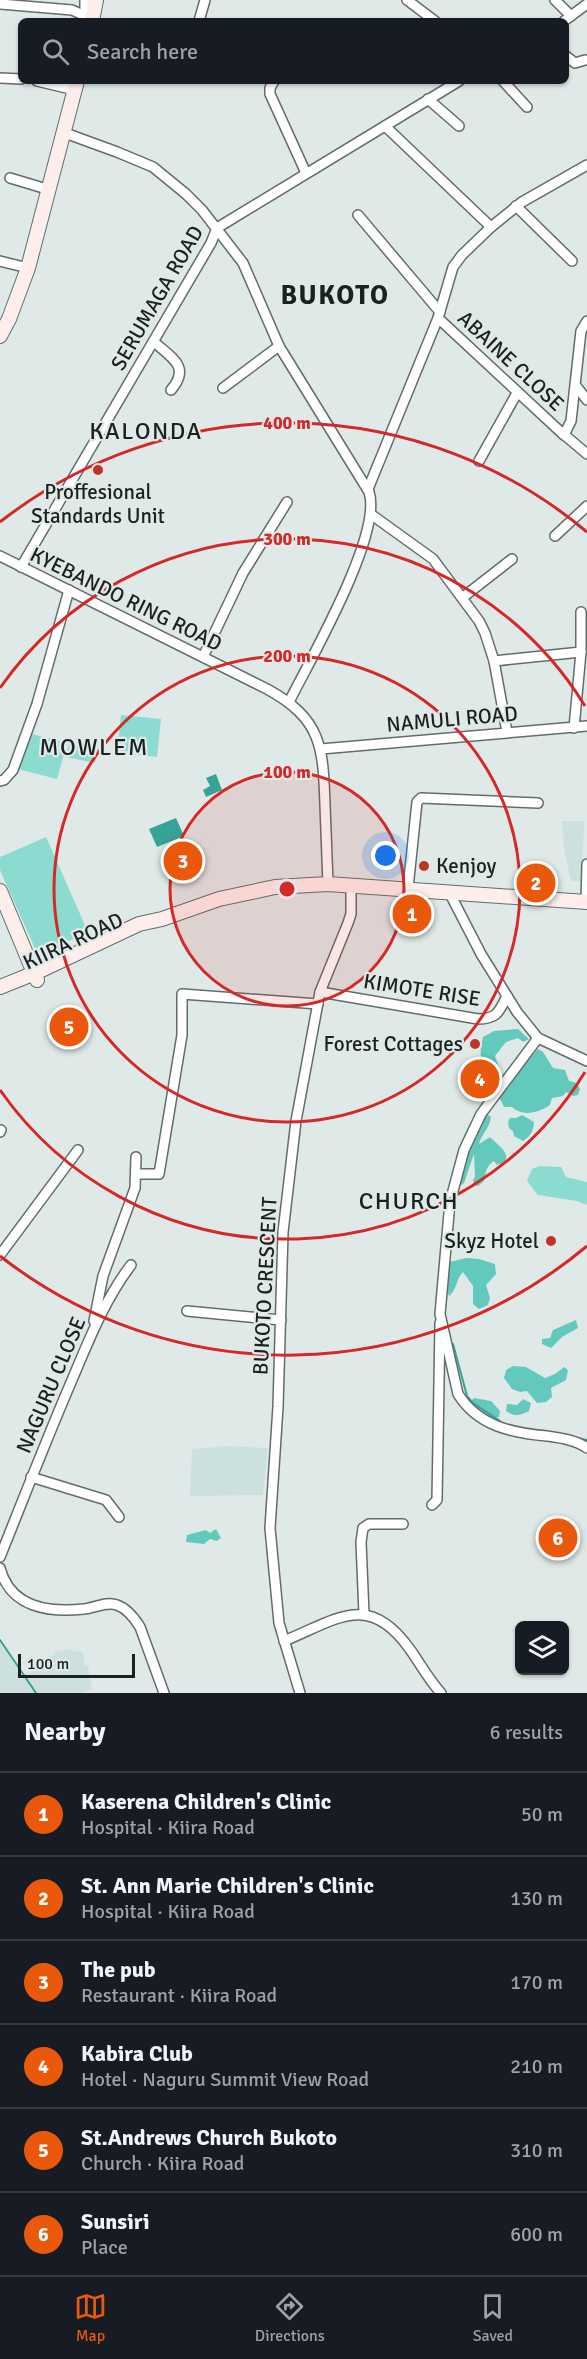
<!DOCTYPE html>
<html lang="en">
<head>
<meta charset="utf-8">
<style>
	body { margin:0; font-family:Signika,sans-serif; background:#242831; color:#f1f3f6 }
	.controls { position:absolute; right:18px; bottom:18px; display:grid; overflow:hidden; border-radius:9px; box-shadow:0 2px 4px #0004 }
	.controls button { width:54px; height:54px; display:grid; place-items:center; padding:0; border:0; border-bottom:2px solid #363941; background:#171b24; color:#f1f3f6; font:30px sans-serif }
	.scale { position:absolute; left:18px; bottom:15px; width:117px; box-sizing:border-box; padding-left:6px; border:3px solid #1c2120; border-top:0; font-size:16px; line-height:21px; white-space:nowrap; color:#1c2120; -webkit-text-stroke:4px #dfeae8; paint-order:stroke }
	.you { position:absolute; left:386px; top:856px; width:21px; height:21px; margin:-15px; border:4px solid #fff; border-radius:50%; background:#1a73e8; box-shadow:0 0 0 9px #1a73e833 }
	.badge { display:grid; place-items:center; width:39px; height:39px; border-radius:50%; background:#ea580c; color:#fff; font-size:20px; font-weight:700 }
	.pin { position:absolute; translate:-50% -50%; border:3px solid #fff; box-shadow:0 2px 6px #0006 }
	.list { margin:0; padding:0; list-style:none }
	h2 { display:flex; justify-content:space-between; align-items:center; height:78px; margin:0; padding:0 24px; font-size:26px }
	h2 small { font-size:20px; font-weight:400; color:#9ea1a6 }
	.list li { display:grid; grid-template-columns:39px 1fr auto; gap:18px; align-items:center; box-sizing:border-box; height:84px; padding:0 24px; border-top:2px solid #363941 }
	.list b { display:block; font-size:22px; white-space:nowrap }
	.list p { margin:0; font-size:20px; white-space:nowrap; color:#9ea1a6 }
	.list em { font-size:20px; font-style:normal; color:#9ea1a6 }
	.icon { flex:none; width:33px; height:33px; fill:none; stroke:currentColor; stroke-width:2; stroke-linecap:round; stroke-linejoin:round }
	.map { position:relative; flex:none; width:587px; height:1693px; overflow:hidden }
	.search { position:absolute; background:#171b24; box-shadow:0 2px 4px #0004; left:18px; right:18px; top:18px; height:66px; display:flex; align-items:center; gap:15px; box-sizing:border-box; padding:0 21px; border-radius:9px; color:#9ea1a6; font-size:22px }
	.sheet { height:582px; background:#171b24 }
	nav { display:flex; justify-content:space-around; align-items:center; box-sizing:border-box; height:84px; border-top:2px solid #363941; background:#171b24; font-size:16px; color:#9ea1a6 }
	nav a { display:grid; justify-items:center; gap:3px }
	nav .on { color:#ea580c }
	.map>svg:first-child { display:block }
	.built { fill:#cce1de }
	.green { fill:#8bdbd0 }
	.forest { fill:#63c9bd }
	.water { fill:#37a296 }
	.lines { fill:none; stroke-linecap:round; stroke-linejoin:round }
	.stream { stroke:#37a296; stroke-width:2 }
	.minor-casing { stroke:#626d6b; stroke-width:12 }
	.secondary-casing { stroke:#626d6b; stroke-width:16 }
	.minor { stroke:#fff; stroke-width:9 }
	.secondary { stroke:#fdeeec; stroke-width:14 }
	.ring { fill:none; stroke:#d62828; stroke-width:3 }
	.poi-dot { fill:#c1332a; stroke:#dfeae8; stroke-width:2 }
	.labels { text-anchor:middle; stroke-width:4.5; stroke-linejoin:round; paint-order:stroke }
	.street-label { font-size:21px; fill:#1c2120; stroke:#dfeae8 }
	.poi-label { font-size:21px; fill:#1c2120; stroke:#dfeae8; text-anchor:end }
	.quarter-label { font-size:24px; letter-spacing:1.5px; fill:#1c2120; stroke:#dfeae8 }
	.district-label { font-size:27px; font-weight:bold; letter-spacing:1.5px; fill:#1c2120; stroke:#dfeae8 }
	.centre { fill:#d62828; stroke:#dfeae8; stroke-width:3 }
	.ring-label { font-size:18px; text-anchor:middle; font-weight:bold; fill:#d62828; stroke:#dfeae8; stroke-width:4.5; stroke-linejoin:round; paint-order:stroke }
</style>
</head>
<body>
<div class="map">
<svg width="587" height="1693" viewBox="0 0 587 1693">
	<rect width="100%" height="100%" fill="#dfeae8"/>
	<g class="built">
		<path d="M 562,821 L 584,821 L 582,881 L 571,881 L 564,849 Z"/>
		<path d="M 228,1446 L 268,1448 L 263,1495 L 190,1496 L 192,1449 Z"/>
		<path d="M 0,1643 L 22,1675 L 36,1670 L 34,1662 L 55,1654 L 55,1651 L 72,1649 L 73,1651 L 83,1652 L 85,1665 L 88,1666 L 92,1689 L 82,1693 L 0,1693 Z"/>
	</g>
	<g class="green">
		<path d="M 121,715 L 161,719 L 157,757 L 117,753 Z"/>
		<path d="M 28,733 L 67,743 L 57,779 L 18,769 Z"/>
		<path d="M 69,742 L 98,748 L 95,763 L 66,757 Z"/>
		<path d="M 46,837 L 88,932 L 38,955 L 0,870 L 0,857 Z"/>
		<path d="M 540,1166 L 561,1167 L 566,1177 L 587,1182 L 587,1205 L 577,1201 L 538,1195 L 527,1181 L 532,1169 Z"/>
	</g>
	<g class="forest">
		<path d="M 518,1029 L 529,1039 L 523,1042 L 518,1038 L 506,1042 L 495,1056 L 501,1072 L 501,1078 L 492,1079 C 479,1067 479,1054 483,1037 L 494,1031 Z"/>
		<path d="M 538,1049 L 543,1052 L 553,1068 L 565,1070 L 569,1081 L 577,1083 L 580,1089 L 578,1095 L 573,1096 L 566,1092 L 563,1096 L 552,1098 L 550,1105 C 538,1113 523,1117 512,1107 L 504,1107 L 499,1097 L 502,1083 L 514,1078 L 516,1073 Z"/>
		<path d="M 487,1114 L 491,1117 C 490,1128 482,1133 479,1144 L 490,1137 C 496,1144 519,1158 497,1165 L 494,1161 C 486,1166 486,1172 484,1181 L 478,1186 L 474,1185 L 473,1180 L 475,1177 L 474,1154 L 464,1183 L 460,1186 L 451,1182 C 450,1173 454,1168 458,1160 C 469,1134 456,1132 487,1114 Z"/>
		<path d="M 522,1115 L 534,1122 C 534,1130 530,1137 523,1141 L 514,1136 L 513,1131 L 509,1128 L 508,1122 L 510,1118 L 516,1118 Z"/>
		<path d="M 466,1258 L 479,1259 L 495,1264 L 496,1274 L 486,1285 L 490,1298 L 488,1305 L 479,1309 L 473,1304 L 473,1286 L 463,1272 C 456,1279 457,1290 449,1296 L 444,1283 L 449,1262 Z"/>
		<path d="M 576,1320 L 578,1328 L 562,1337 L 551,1348 L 542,1344 L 542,1339 L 550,1338 L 553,1330 Z"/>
		<path d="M 513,1366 L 526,1367 L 545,1378 L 555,1374 L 564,1367 L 568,1370 L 566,1380 L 551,1388 L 552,1397 L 546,1402 L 537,1403 L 527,1391 L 520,1392 L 512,1389 L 504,1378 L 506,1370 Z"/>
		<path d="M 474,1398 L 491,1401 L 500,1411 L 499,1417 L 490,1419 L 473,1407 L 471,1401 Z"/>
		<path d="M 523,1399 L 531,1403 L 529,1411 C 519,1416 515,1417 506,1411 L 507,1404 L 517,1405 Z"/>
		<path d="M 216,1529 L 221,1538 L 217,1541 L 210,1539 L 204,1544 L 186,1542 L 187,1535 L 206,1530 L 210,1533 Z"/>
	</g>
	<g class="water">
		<path d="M 216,774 L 222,790 L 206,797 L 203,790 L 210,786 L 206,778 Z"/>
		<path d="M 176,818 L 184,836 L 157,847 L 149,829 Z"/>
	</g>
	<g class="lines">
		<g class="stream">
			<path d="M 453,1344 L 467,1396 L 473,1403 L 500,1421"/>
			<path d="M 534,1430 L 555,1433"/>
			<path d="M 569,1436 L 587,1440"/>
			<path d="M 0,1640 L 36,1693"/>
		</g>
		<g class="minor-casing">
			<g id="minor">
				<path d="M 85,0 L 85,14"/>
				<path d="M 407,0 L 435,21"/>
				<path d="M 555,0 L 571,16"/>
				<path d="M 0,4 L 72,10 L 92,19"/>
				<path d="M 199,21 L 205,0"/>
				<path d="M 564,21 L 587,4"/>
				<path d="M 566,56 L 575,63 L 585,60"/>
				<path d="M 0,78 L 21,79"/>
				<path d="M 37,81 L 75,90"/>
				<path d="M 274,81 L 270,88 L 270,94 L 306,173"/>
				<path d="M 503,81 L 527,107"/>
				<path d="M 428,99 L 459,126"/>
				<path d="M 65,133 L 117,152 L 153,167 L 186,194 L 202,210 L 243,263 L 279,346 L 369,492 C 383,534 310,660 289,702"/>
				<path d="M 10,178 L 50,190"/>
				<path d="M 516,206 L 572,261"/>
				<path d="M 358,215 L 440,312"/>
				<path d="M 491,227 L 522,202 L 587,165"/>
				<path d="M 0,261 L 28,268"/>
				<path d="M 438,318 L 564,435 L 571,421 L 581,331 L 587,321"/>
				<path d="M 154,342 C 172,358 191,367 171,390"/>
				<path d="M 576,386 L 587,400"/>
				<path d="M 223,388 L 279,346"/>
				<path d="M 561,432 L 587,454"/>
				<path d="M 479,461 L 517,393"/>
				<path d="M 368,489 L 438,318 L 453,267 L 462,255 L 491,227 L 385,126"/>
				<path d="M 372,515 L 433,559 L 479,621 L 485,633 L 494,661 L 507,732"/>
				<path d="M 555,536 L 587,506"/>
				<path d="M 0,556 L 267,689 C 322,719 323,747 325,805 C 326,831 327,857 328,884"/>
				<path d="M 21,567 L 211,243 L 217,228 L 459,81"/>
				<path d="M 462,598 L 512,559"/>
				<path d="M 203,657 L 243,573 L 287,502"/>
				<path d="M 494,661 L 581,652"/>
				<path d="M 574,728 L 581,652 L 581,612"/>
				<path d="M 321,749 L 587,726"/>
				<path d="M 0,781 L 4,780 L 13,770 L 37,704 L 69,590"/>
				<path d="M 408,888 L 417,802 L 421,798 L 538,803"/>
				<path d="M 449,892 L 481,954 L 517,1012 L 538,1038 L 587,1061"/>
				<path d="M 586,902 L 587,864"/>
				<path d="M 320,992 L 478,1019 C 497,1019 499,1012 507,996"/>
				<path d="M 538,1038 L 481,1114 L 464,1150 L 450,1202 L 440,1314 L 458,1394 C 478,1426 512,1433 547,1436 C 561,1438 576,1440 587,1448"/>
				<path d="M 0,1132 L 1,1130"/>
				<path d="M 136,1174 L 159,1174 L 182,1035 L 182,994 L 318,1004"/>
				<path d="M 0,1255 L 78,1150"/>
				<path d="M 187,1311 L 281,1320"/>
				<path d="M 94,1321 L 103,1276 L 135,1188 L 136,1157"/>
				<path d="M 31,1477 L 106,1500 L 119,1517"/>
				<path d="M 432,1505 L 437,1500 L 440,1323"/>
				<path d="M 0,1557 C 23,1500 45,1443 69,1387 C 87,1345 103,1302 131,1265"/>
				<path d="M 0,1568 C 10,1607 48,1613 84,1609 C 94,1608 107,1601 117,1605 C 126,1608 135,1619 140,1627 L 164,1693"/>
				<path d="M 364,1614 L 361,1542 L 363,1528 L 369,1524 L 403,1524"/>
				<path d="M 284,1641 C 336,1620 368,1591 409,1648 C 420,1663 428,1679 441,1693"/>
				<path d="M 300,1693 L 279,1623 L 270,1528 L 278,1407 L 283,1232 L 296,1121 L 320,992 L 348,923 L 351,914 L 351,885"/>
			</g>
		</g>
		<g class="secondary-casing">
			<g id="secondary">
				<path d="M 92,21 L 96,0"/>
				<path d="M 0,336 L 9,319 L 28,268 L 77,81"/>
				<path d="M 0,891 L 37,980"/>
				<path d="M 0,987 L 35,973 L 139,924 L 162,919 L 219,899 L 275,887 L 328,884 L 587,902"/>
			</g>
		</g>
		<use href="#minor" class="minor"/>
		<use href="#secondary" class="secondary"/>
	</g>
	<circle cx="287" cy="889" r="117" fill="#d62828" fill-opacity=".12"/>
	<g class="ring">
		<circle cx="287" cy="889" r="117"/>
		<circle cx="287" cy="889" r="233"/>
		<path d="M585 1072A350 350 0 0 1 0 1090M0 688A350 350 0 0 1 585 706"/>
		<path d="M587 1246A466 466 0 0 1 0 1256M0 522A466 466 0 0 1 587 532"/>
	</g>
	<g class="poi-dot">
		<circle cx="98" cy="470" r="6"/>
		<circle cx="424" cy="866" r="6"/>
		<circle cx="475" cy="1044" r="6"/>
		<circle cx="551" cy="1241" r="6"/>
	</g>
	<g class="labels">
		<g class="street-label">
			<text transform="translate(157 298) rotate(-60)" y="7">SERUMAGA ROAD</text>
			<text transform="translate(511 361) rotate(43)" y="7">ABAINE CLOSE</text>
			<text transform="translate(126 599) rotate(26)" y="7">KYEBANDO RING ROAD</text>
			<text transform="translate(452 719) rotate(-5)" y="7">NAMULI ROAD</text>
			<text transform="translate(73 941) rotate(-25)" y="7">KIIRA ROAD</text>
			<text transform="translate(422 990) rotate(9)" y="7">KIMOTE RISE</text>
			<text transform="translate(265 1286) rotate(-87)" y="7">BUKOTO CRESCENT</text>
			<text transform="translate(51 1385) rotate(-67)" y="7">NAGURU CLOSE</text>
		</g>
		<g class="poi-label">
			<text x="98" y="499" text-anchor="middle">Proffesional<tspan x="98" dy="24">Standards Unit</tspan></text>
			<text x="436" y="873" text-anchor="start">Kenjoy</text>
			<text x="463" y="1051">Forest Cottages</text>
			<text x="539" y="1248">Skyz Hotel</text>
		</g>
		<g class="quarter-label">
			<text x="146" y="439">KALONDA</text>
			<text x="94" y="755">MOWLEM</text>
			<text x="409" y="1209">CHURCH</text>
		</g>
		<g class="district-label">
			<text x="335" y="304">BUKOTO</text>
		</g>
	</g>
	<circle cx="287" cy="889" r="9" class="centre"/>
	<g class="ring-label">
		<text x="287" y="429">400 m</text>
		<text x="287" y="545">300 m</text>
		<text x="287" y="662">200 m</text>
		<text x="287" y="778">100 m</text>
	</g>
</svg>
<div class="controls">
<button><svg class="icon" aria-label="layers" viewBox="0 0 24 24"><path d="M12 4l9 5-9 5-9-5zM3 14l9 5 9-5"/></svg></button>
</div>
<div class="scale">100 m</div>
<div class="you"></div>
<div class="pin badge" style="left:412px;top:914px">1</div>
<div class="pin badge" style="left:536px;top:883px">2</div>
<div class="pin badge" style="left:183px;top:861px">3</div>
<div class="pin badge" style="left:480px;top:1079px">4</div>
<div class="pin badge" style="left:69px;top:1027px">5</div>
<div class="pin badge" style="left:558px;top:1538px">6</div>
<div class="search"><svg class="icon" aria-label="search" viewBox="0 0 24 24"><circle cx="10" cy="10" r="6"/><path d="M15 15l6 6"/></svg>Search here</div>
</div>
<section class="sheet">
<h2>Nearby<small>6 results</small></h2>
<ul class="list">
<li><span class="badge">1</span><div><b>Kaserena Children's Clinic</b><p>Hospital · Kiira Road</p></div><em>50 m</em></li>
<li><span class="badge">2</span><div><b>St. Ann Marie Children's Clinic</b><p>Hospital · Kiira Road</p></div><em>130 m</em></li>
<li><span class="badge">3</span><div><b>The pub</b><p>Restaurant · Kiira Road</p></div><em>170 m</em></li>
<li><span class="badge">4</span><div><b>Kabira Club</b><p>Hotel · Naguru Summit View Road</p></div><em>210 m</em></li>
<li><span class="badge">5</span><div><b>St.Andrews Church Bukoto</b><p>Church · Kiira Road</p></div><em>310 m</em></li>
<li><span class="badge">6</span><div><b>Sunsiri</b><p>Place</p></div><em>600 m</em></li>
</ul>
</section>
<nav>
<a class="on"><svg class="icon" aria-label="map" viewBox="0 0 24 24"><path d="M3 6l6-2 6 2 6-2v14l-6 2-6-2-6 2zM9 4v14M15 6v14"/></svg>Map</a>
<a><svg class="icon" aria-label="directions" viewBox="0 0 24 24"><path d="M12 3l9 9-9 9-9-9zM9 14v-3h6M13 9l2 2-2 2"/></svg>Directions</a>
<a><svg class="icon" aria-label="saved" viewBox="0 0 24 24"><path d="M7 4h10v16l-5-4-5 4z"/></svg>Saved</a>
</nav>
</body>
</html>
